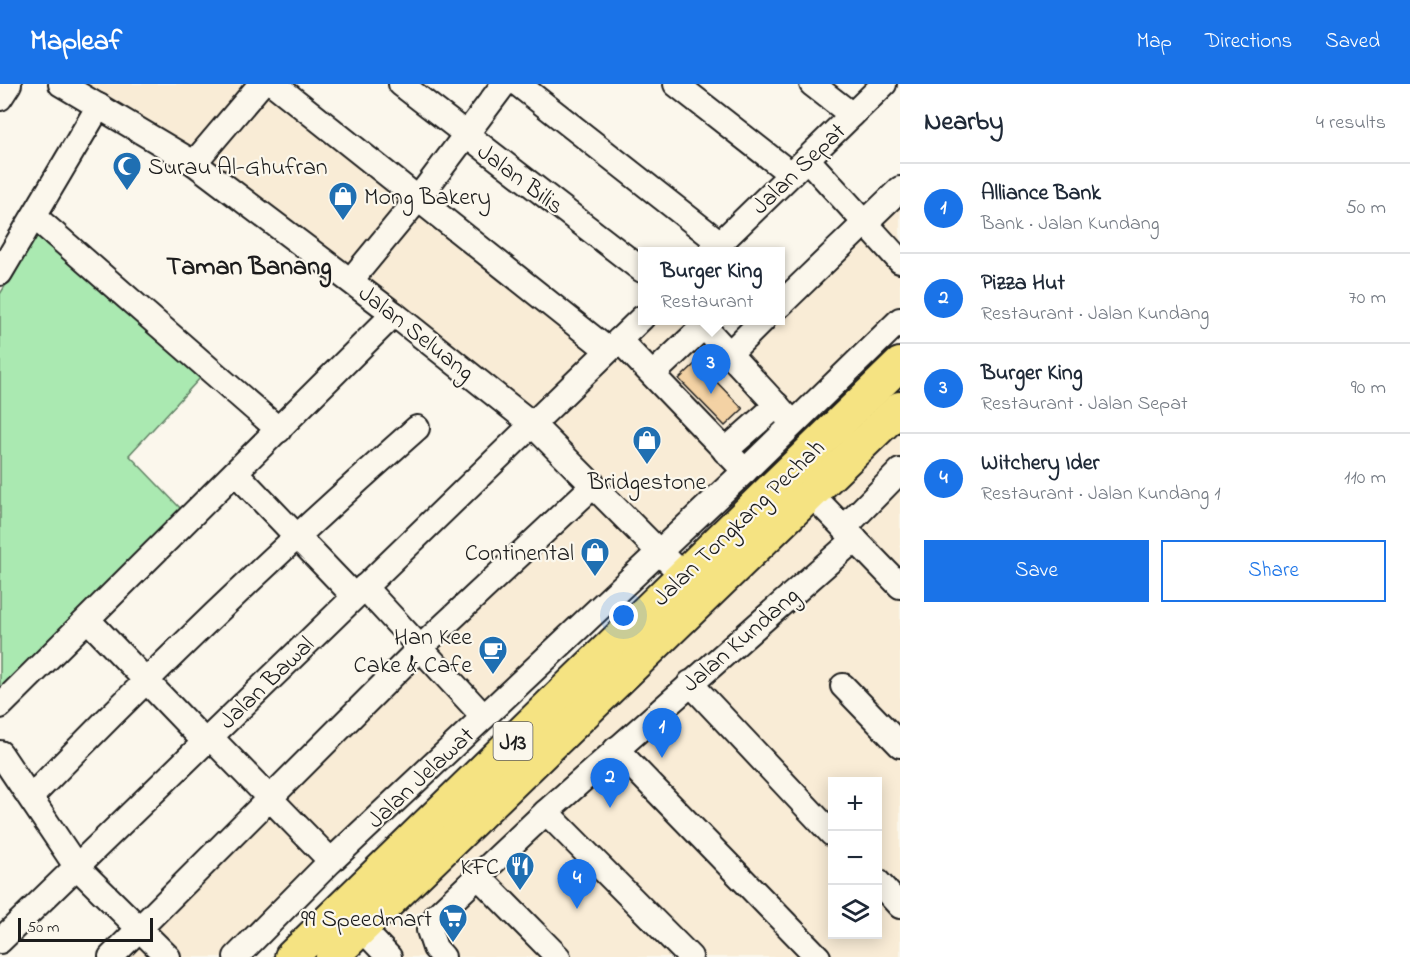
<!DOCTYPE html>
<html lang="en">
<head>
<meta charset="utf-8">
<style>
	body { margin:0; font-family:"Indie Flower",sans-serif; background:#f6f6f7; color:#1f2937 }
	.controls { position:absolute; right:18px; bottom:18px; display:grid; overflow:hidden; border-radius:0px; box-shadow:0 3px 15px #0003 }
	.controls button { width:54px; height:54px; display:grid; place-items:center; padding:0; border:0; border-bottom:2px solid #e0e1e3; background:#fff; color:#1f2937; font:30px sans-serif }
	.scale { position:absolute; left:18px; bottom:15px; width:135px; box-sizing:border-box; padding-left:6px; border:3px solid #1c1c1c; border-top:0; font-size:16px; line-height:21px; white-space:nowrap; color:#1c1c1c; -webkit-text-stroke:4px #fbf7ec; paint-order:stroke }
	.you { position:absolute; left:624px; top:532px; width:21px; height:21px; margin:-15px; border:4px solid #fff; border-radius:50%; background:#1a73e8; box-shadow:0 0 0 9px #1a73e833 }
	.badge { display:grid; place-items:center; width:39px; height:39px; border-radius:50%; background:#1a73e8; color:#fff; font-size:20px; font-weight:700 }
	.pin { position:absolute; translate:-50% -50px; filter:drop-shadow(0 2px 3px #0008) }
	.pin::after { content:''; position:absolute; top:32px; width:21px; height:18px; background:inherit; clip-path:polygon(0 0,100% 0,50% 100%) }
	.popup { position:absolute; left:638px; top:163px; width:147px; height:78px; box-sizing:border-box; display:grid; place-content:center; border-radius:0px; background:#fff; filter:drop-shadow(0 2px 4px #0005); font-size:20px; white-space:nowrap; color:#747a83 }
	.popup b { font-size:22px; color:#1f2937 }
	.popup::after { content:''; position:absolute; left:50%; top:100%; margin-left:-12px; border:12px solid transparent; border-top-color:#fff }
	.list { margin:0; padding:0; list-style:none }
	h2 { display:flex; justify-content:space-between; align-items:center; height:78px; margin:0; padding:0 24px; font-size:26px }
	h2 small { font-size:20px; font-weight:400; color:#747a83 }
	.list li { display:grid; grid-template-columns:39px 1fr auto; gap:18px; align-items:center; box-sizing:border-box; height:90px; padding:0 24px; border-top:2px solid #e0e1e3 }
	.list b { display:block; font-size:22px; white-space:nowrap }
	.list p { margin:0; font-size:20px; white-space:nowrap; color:#747a83 }
	.list em { font-size:20px; font-style:normal; color:#747a83 }
	.actions { display:flex; gap:12px; padding:18px 24px }
	.actions a { flex:1; padding:14px 0; border:2px solid #1a73e8; border-radius:0px; text-align:center; font-size:21px; color:#1a73e8 }
	.actions .main { background:#1a73e8; color:#fff }
	.icon { flex:none; width:33px; height:33px; fill:none; stroke:currentColor; stroke-width:2; stroke-linecap:round; stroke-linejoin:round }
	.map { position:relative; flex:none; width:900px; height:873px; overflow:hidden }
	header { display:flex; align-items:center; gap:36px; box-sizing:border-box; height:84px; padding:0 30px; background:#1a73e8; color:#fff }
	header strong { font-size:28px }
	nav { display:flex; gap:33px; margin-inline-start:auto; font-size:21px }
	main { display:flex }
	aside { flex:1; background:#fff }
	.map>svg:first-child { display:block }
	.built { fill:#f9ecd6; fill-rule:evenodd }
	.green { fill:#aae9b1; stroke:#638266; stroke-width:1.5 }
	.building { fill:#f3d2a4; stroke:#1c1c1c; stroke-width:1.5 }
	.lines { fill:none; stroke-linecap:round; stroke-linejoin:round }
	.minor-casing { stroke:#1c1c1c; stroke-width:28 }
	.major-casing { stroke:#1c1c1c; stroke-width:36 }
	.minor { stroke:#fbf7ec; stroke-width:24 }
	.major { stroke:#f5e382; stroke-width:32 }
	.labels { text-anchor:middle; stroke-width:4.5; stroke-linejoin:round; paint-order:stroke }
	.shield { fill:#fbf7ec; stroke:#5f5e5a; stroke-width:1.5 }
	.shield-label { font-size:22px; font-weight:bold; fill:#1c1c1c }
	.poi-label { font-size:24px; fill:#1c1c1c; stroke:#fbf7ec; text-anchor:end }
	.street-label { font-size:24px; fill:#1c1c1c; stroke:#fbf7ec }
	.neighbourhood-label { font-size:26px; font-weight:bold; fill:#1c1c1c; stroke:#fbf7ec }
</style>
</head>
<body>
<header>
<strong>Mapleaf</strong>
<nav><a>Map</a><a>Directions</a><a>Saved</a></nav>
</header>
<main>
<div class="map">
<svg width="900" height="873" viewBox="0 0 900 873">
	<rect width="100%" height="100%" fill="#fbf7ec"/>
	<filter id="ink" filterUnits="userSpaceOnUse"><feTurbulence type="fractalNoise" baseFrequency=".0167" numOctaves="2"/><feDisplacementMap in="SourceGraphic" scale="12" xChannelSelector="R" yChannelSelector="G"/><feConvolveMatrix kernelMatrix="1 2 1 2 8 2 1 2 1" color-interpolation-filters="sRGB"/></filter>
	<g filter="url(#ink)">
		<g class="built">
			<path d="M 82,0 L 282,0 L 607,260 L 642,236 L 705,237 L 729,262 L 756,237 L 780,236 L 780,214 L 900,100 L 900,245 L 672,464 L 533,328 Z"/>
			<path d="M 900,340 L 900,873 L 403,873 L 378,847 ZM 832,698 L 878,698 L 878,850 L 832,850 Z"/>
			<path d="M 584,405 L 656,477 L 245,873 L 105,873 Z"/>
		</g>
		<path class="green" d="M 44,140 L 213,280 L 129,371 L 185,429 L 0,610 L 0,210 Z"/>
		<path class="building" d="M 697,278 L 743,325 L 725,342 L 679,295 Z"/>
		<g class="lines">
			<g class="minor-casing">
				<g id="minor">
					<path d="M 61,0 L 194,79 L 394,230 L 532,340 L 694,503"/>
					<path d="M 274,0 L 608,266"/>
					<path d="M 401,0 L 642,186"/>
					<path d="M 518,0 L 720,159"/>
					<path d="M 676,0 L 791,90"/>
					<path d="M 812,0 L 852,31"/>
					<path d="M 0,14 L 9,0"/>
					<path d="M 807,75 L 900,177"/>
					<path d="M 194,79 L 261,0"/>
					<path d="M 35,133 L 279,346"/>
					<path d="M 711,168 L 884,0"/>
					<path d="M 0,189 L 99,22"/>
					<path d="M 351,196 L 417,116 L 504,0"/>
					<path d="M 780,221 L 900,105"/>
					<path d="M 698,236 L 793,339"/>
					<path d="M 619,256 L 745,387"/>
					<path d="M 730,269 L 763,236"/>
					<path d="M 653,290 L 704,242"/>
					<path d="M 725,367 L 777,321"/>
					<path d="M 236,389 L 354,512"/>
					<path d="M 811,410 L 900,502"/>
					<path d="M 844,444 L 900,387"/>
					<path d="M 364,503 L 484,633"/>
					<path d="M 88,536 L 205,658"/>
					<path d="M 690,599 L 832,750"/>
					<path d="M 843,602 L 900,661"/>
					<path d="M 0,622 L 394,230"/>
					<path d="M 210,653 L 331,777"/>
					<path d="M 616,665 L 818,873"/>
					<path d="M 0,669 L 76,782 L 168,873"/>
					<path d="M 31,713 C 155,585 283,462 417,344"/>
					<path d="M 546,728 L 690,873"/>
					<path d="M 478,792 L 558,873"/>
					<path d="M 878,798 L 900,822"/>
					<path d="M 350,832 L 389,873"/>
					<path d="M 0,857 L 642,234"/>
					<path d="M 111,873 L 420,564 L 594,401"/>
					<path d="M 236,873 L 331,777 L 745,387 L 900,236"/>
					<path d="M 443,873 L 435,864 L 429,846 L 437,831 L 546,728 L 855,455"/>
				</g>
			</g>
			<g class="major-casing">
				<g id="major">
					<path d="M 291,873 L 900,280"/>
					<path d="M 332,873 L 900,324"/>
				</g>
			</g>
			<use href="#minor" class="minor"/>
			<use href="#major" class="major"/>
		</g>
	</g>
	<defs>
		<g id="mosque-pin" transform="scale(1.5)"><path d="M0 17L-7.5 6A9.5 9.5 0 1 1 7.5 6Z" fill="#1f6fb2" stroke="#fbf7ec"/><path d="M3.5-4.9A6 6 0 1 0 3.5 4.9A5 5 0 1 1 3.5-4.9Z" fill="#fff"/></g>
		<g id="shop-pin" transform="scale(1.5)"><path d="M0 17L-7.5 6A9.5 9.5 0 1 1 7.5 6Z" fill="#1f6fb2" stroke="#fbf7ec"/><path d="M-5-2.5h2.3a2.7 3.5 0 0 1 5.4 0H5L5.5 6h-11ZM-1.5-2.5h3a1.5 2.3 0 0 0-3 0Z" fill="#fff"/></g>
		<g id="cafe-pin" transform="scale(1.5)"><path d="M0 17L-7.5 6A9.5 9.5 0 1 1 7.5 6Z" fill="#1f6fb2" stroke="#fbf7ec"/><path d="M-5.5-4.5H6V0H3Q3 3.5 0 3.5H-2.5Q-5.5 3.5-5.5 0ZM3-3.2v2h1.7v-2ZM-6 4.5H4V6H-6Z" fill="#fff"/></g>
		<g id="restaurant-pin" transform="scale(1.5)"><path d="M0 17L-7.5 6A9.5 9.5 0 1 1 7.5 6Z" fill="#1f6fb2" stroke="#fbf7ec"/><path d="M-5-6h1v4h1v-4h1v4h1v-4h1v5L-1.5 .5V6h-2V.5L-5-1ZM5-6V6H3V1.5H1.5Q1.5-4 5-6Z" fill="#fff"/></g>
		<g id="supermarket-pin" transform="scale(1.5)"><path d="M0 17L-7.5 6A9.5 9.5 0 1 1 7.5 6Z" fill="#1f6fb2" stroke="#fbf7ec"/><path d="M-6-5.5h2.5l.6 2H6L4.5 2H-2.5L-4.4-4H-6ZM-1.5 3.2a1.3 1.3 0 1 0 .1 0ZM3 3.2a1.3 1.3 0 1 0 .1 0Z" fill="#fff"/></g>
	</defs>
	<g fill-rule="evenodd">
		<use href="#mosque-pin" x="127" y="82"/>
		<use href="#shop-pin" x="343" y="112"/>
		<use href="#shop-pin" x="647" y="356"/>
		<use href="#shop-pin" x="595" y="468"/>
		<use href="#cafe-pin" x="493" y="566"/>
		<use href="#restaurant-pin" x="520" y="782"/>
		<use href="#supermarket-pin" x="453" y="834"/>
	</g>
	<g class="labels">
		<rect class="shield" x="493.5" y="638" width="39" height="38" rx="4.5"/>
		<g class="shield-label">
			<text x="513" y="665">J13</text>
		</g>
		<g class="poi-label">
			<text x="148" y="90" text-anchor="start">Surau Al-Ghufran</text>
			<text x="364" y="120" text-anchor="start">Mong Bakery</text>
			<text x="647" y="405" text-anchor="middle">Bridgestone</text>
			<text x="574" y="476">Continental</text>
			<text x="472" y="560">Han Kee<tspan x="472" dy="28">Cake &amp; Cafe</tspan></text>
			<text x="499" y="790">KFC</text>
			<text x="432" y="842">99 Speedmart</text>
		</g>
		<g class="street-label">
			<text transform="translate(798 84) rotate(-44)" y="8">Jalan Sepat</text>
			<text transform="translate(521 94) rotate(37)" y="8">Jalan Bilis</text>
			<text transform="translate(417 248) rotate(38)" y="8">Jalan Seluang</text>
			<text transform="translate(738 438) rotate(-44)" y="8">Jalan Tongkang Pechah</text>
			<text transform="translate(740 555) rotate(-41)" y="8">Jalan Kundang</text>
			<text transform="translate(266 598) rotate(-44)" y="8">Jalan Bawal</text>
			<text transform="translate(420 693) rotate(-43)" y="8">Jalan Jelawat</text>
		</g>
		<g class="neighbourhood-label">
			<text x="249" y="190">Taman Banang</text>
		</g>
	</g>
</svg>
<div class="controls">
<button>+</button>
<button>−</button>
<button><svg class="icon" aria-label="layers" viewBox="0 0 24 24"><path d="M12 4l9 5-9 5-9-5zM3 14l9 5 9-5"/></svg></button>
</div>
<div class="scale">50 m</div>
<div class="you"></div>
<div class="pin badge" style="left:662px;top:674px">1</div>
<div class="pin badge" style="left:610px;top:724px">2</div>
<div class="pin badge" style="left:711px;top:310px">3</div>
<div class="popup"><b>Burger King</b>Restaurant</div>
<div class="pin badge" style="left:577px;top:825px">4</div>
</div>
<aside>
<h2>Nearby<small>4 results</small></h2>
<ul class="list">
<li><span class="badge">1</span><div><b>Alliance Bank</b><p>Bank · Jalan Kundang</p></div><em>50 m</em></li>
<li><span class="badge">2</span><div><b>Pizza Hut</b><p>Restaurant · Jalan Kundang</p></div><em>70 m</em></li>
<li><span class="badge">3</span><div><b>Burger King</b><p>Restaurant · Jalan Sepat</p></div><em>90 m</em></li>
<li><span class="badge">4</span><div><b>Witchery Ider</b><p>Restaurant · Jalan Kundang 1</p></div><em>110 m</em></li>
</ul>
<div class="actions"><a class="main">Save</a><a>Share</a></div>
</aside>
</main>
</body>
</html>
